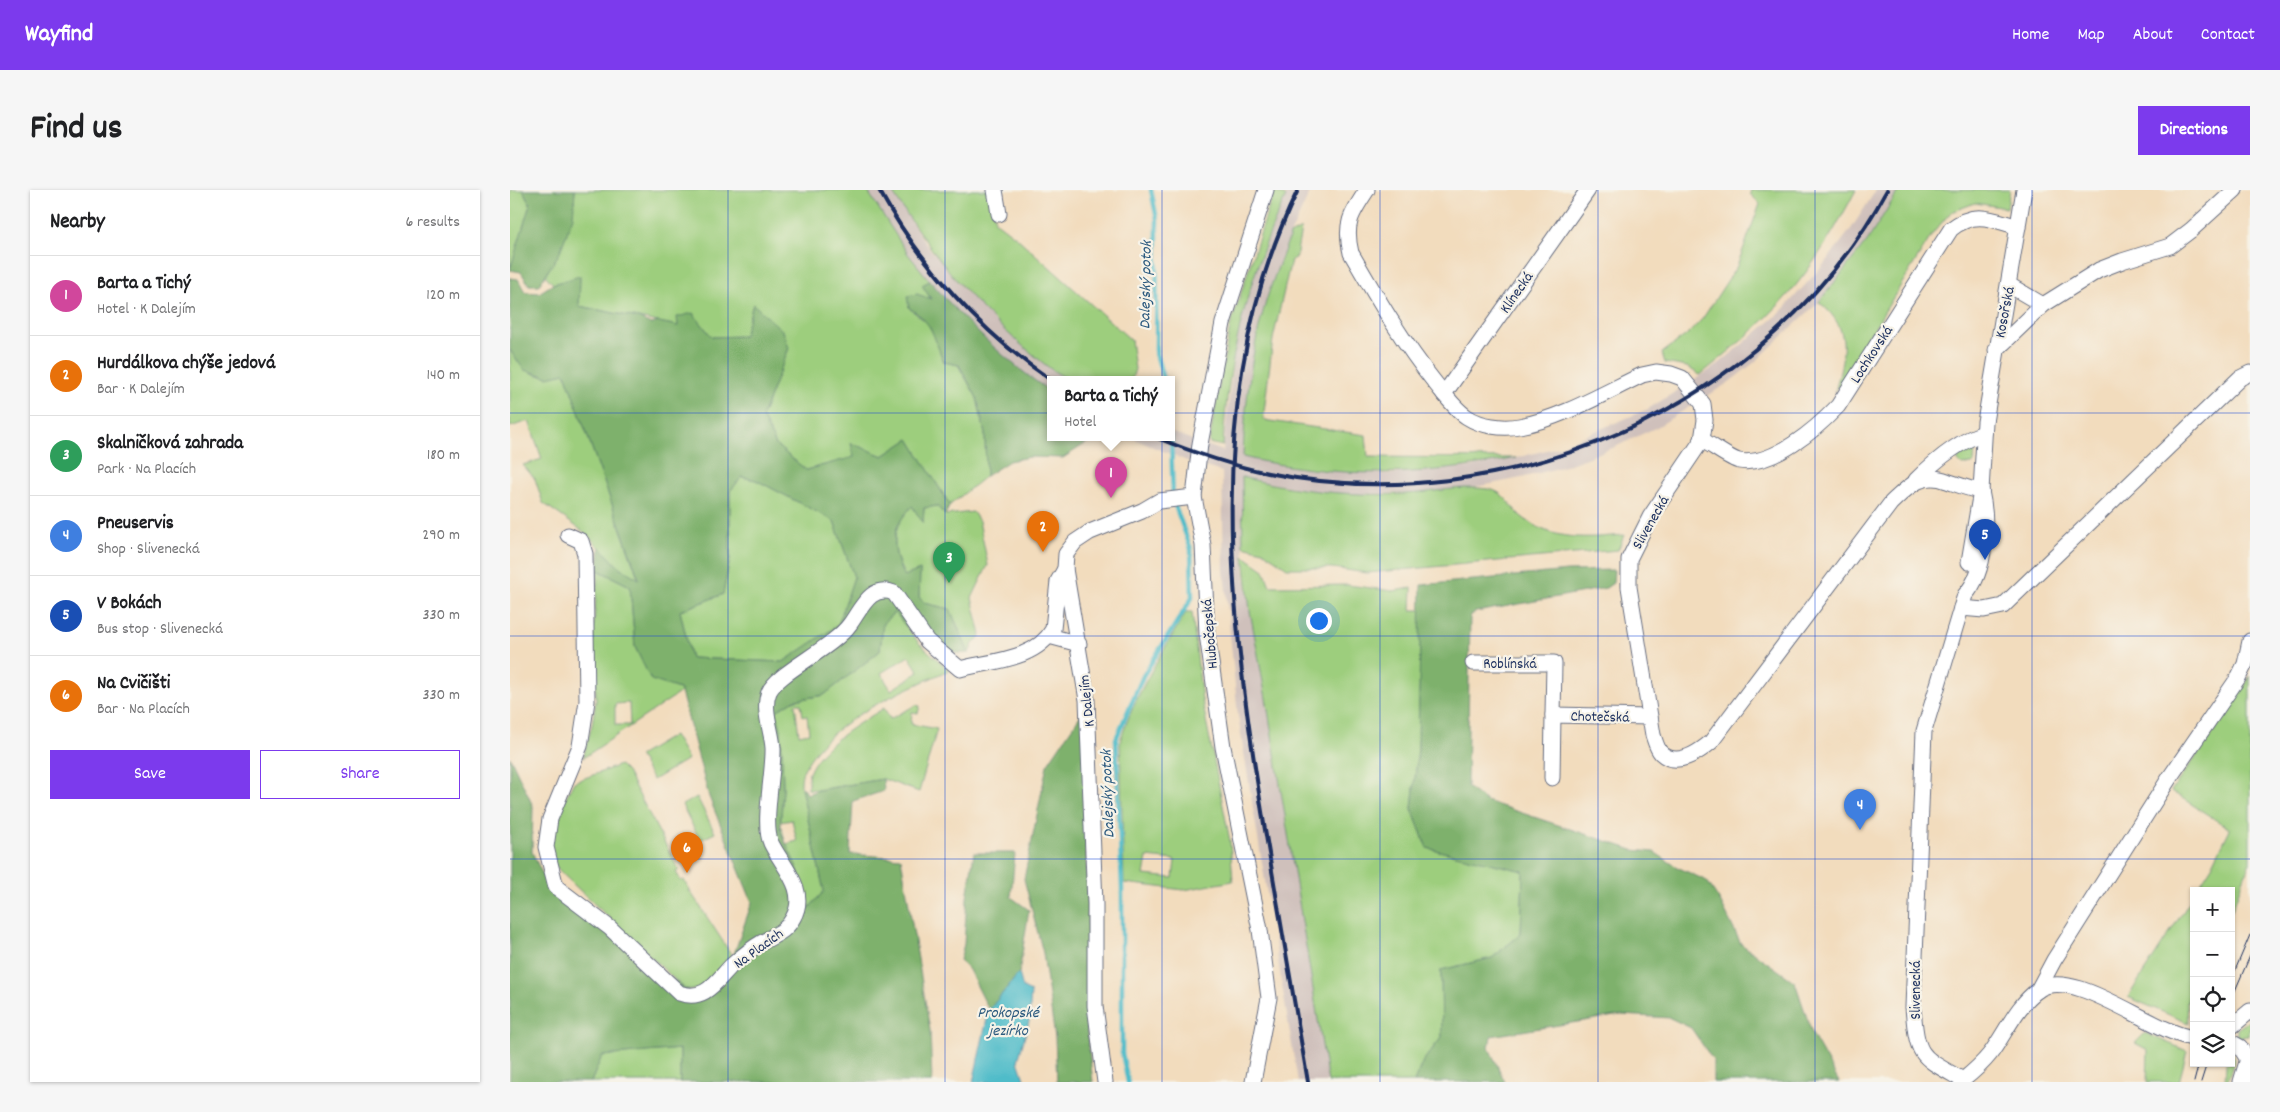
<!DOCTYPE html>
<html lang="en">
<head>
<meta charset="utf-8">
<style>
	body { margin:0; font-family:Dekko,sans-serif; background:#f6f6f6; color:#202124 }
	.controls { position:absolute; right:15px; bottom:15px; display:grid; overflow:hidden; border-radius:0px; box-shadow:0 1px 4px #0004 }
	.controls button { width:45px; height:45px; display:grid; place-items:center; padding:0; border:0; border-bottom:1px solid #e0e0e0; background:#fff; color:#202124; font:25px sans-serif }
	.you { position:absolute; left:808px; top:430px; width:18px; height:18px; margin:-12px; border:4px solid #fff; border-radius:50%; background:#1a73e8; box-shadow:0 0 0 8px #1a73e833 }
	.badge { display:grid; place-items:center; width:32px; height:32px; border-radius:50%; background:#7c3aed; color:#fff; font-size:16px; font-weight:700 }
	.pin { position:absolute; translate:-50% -41px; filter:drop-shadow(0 1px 2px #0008) }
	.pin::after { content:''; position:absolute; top:26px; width:18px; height:15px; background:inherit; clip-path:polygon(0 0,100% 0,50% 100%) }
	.popup { position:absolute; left:537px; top:186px; width:128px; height:65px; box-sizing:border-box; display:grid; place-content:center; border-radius:0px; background:#fff; filter:drop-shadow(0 1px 4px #0005); font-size:16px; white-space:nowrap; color:#757577 }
	.popup b { font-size:19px; color:#202124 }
	.popup::after { content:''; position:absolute; left:50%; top:100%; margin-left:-10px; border:10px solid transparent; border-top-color:#fff }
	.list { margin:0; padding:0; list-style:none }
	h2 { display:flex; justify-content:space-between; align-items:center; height:65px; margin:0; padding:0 20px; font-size:21px }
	h2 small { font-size:16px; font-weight:400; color:#757577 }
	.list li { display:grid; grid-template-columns:32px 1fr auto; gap:15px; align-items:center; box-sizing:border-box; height:80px; padding:0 20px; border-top:1px solid #e0e0e0 }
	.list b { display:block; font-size:19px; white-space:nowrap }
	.list p { margin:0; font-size:16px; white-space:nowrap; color:#757577 }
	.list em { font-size:16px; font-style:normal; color:#757577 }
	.actions { display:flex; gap:10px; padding:15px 20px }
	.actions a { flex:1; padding:11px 0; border:1px solid #7c3aed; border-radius:0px; text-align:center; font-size:18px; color:#7c3aed }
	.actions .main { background:#7c3aed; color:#fff }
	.icon { flex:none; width:28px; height:28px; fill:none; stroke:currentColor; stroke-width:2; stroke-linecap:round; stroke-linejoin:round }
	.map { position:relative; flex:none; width:1740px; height:892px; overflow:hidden; border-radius:0px }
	header { display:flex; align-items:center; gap:30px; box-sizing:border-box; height:70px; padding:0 25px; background:#7c3aed; color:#fff }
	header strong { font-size:24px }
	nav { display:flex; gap:28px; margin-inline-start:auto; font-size:18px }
	.intro { display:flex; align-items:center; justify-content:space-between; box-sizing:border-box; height:120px; padding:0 30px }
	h1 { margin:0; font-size:35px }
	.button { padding:12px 22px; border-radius:0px; background:#7c3aed; color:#fff; font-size:18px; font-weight:700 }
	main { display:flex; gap:30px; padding:0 30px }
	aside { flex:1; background:#fff; border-radius:0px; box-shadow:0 1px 4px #0004 }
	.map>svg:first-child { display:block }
	.industrial { fill:#cfc0bb }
	.green { fill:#9dce7d; stroke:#5c7e6e; fill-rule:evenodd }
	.forest { fill:#7eb16c; stroke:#4c7065; fill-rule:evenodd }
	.water { fill:#4fbcc9; stroke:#357694 }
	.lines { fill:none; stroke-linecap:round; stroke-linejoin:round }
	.stream { stroke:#4fbcc9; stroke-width:4.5 }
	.minor-casing { stroke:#666c7f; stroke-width:17 }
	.major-casing { stroke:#666c7f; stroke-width:21 }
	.minor { stroke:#fff; stroke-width:15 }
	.major { stroke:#fff; stroke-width:19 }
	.tram { stroke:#1b2f5e; stroke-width:1 }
	.rail { stroke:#1b2f5e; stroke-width:4 }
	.grid { fill:none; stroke:#1d4ed8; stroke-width:1; stroke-opacity:0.55 }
	.labels { text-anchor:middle; stroke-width:4.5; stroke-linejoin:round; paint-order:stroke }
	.street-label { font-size:15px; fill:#1b2f5e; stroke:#f7f3e8 }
	.water-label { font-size:16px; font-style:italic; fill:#2b597e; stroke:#f7f3e8 }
</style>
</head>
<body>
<header>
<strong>Wayfind</strong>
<nav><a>Home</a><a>Map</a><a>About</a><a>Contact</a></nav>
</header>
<div class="intro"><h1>Find us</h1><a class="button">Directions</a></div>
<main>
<aside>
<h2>Nearby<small>6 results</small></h2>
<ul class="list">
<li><span class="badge" style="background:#d1479c">1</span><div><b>Barta a Tichý</b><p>Hotel · K Dalejím</p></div><em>120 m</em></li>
<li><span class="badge" style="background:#e8710a">2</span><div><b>Hurdálkova chýše jedová</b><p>Bar · K Dalejím</p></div><em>140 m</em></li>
<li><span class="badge" style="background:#2e9e5b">3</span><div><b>Skalničková zahrada</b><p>Park · Na Placích</p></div><em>180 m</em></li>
<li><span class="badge" style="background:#3f7fe0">4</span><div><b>Pneuservis</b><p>Shop · Slivenecká</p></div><em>290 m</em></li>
<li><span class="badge" style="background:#1a4fb4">5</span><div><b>V Bokách</b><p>Bus stop · Slivenecká</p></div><em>330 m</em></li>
<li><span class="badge" style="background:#e8710a">6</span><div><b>Na Cvičišti</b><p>Bar · Na Placích</p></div><em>330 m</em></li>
</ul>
<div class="actions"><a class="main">Save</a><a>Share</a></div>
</aside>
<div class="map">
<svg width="1740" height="892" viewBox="0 0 1740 892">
	<rect width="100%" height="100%" fill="#f7f3e8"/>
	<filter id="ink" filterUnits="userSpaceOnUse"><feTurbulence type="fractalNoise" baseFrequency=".02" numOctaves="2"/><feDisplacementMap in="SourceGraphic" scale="10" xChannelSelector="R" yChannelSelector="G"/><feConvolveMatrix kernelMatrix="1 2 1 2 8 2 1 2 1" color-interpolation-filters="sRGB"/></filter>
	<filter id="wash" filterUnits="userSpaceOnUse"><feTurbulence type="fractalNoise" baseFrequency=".0096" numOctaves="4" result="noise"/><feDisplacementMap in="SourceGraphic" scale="20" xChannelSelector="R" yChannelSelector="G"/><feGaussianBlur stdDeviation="1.12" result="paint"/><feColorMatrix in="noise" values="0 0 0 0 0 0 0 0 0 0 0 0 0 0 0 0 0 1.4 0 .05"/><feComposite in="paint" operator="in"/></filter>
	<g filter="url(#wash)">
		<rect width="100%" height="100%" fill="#f2dcbd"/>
		<g class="industrial">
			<path d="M 357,0 L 381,0 L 415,53 L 455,101 L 503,147 L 532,171 L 558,189 L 541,189 L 541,202 L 519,188 L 465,141 L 440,115 L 398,65 Z"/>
			<path d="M 779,0 L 801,0 L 780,45 L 759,101 L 745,160 L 734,241 L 733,266 L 760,273 L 803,280 L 878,284 L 962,277 L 1006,268 L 1048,257 L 1138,219 L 1206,176 L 1269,124 L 1315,73 L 1341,39 L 1366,0 L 1389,0 L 1358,50 L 1309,112 L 1245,172 L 1218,193 L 1147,237 L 1105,257 L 1055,276 L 1011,288 L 966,297 L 914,303 L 838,304 L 801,300 L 732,288 L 734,379 L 740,421 L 757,514 L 818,892 L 788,892 L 728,526 L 714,381 L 712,282 L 682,273 L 619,247 L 661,247 L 661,242 L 713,261 L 725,156 L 740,95 L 761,37 Z"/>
		</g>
		<g class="green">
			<path d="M 0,0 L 13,0 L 20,14 L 6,65 L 0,77 Z"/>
			<path d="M 65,0 L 357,0 L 398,64 L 420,91 L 412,95 L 421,109 L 398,106 L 399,118 L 421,136 L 434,172 L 448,175 L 467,208 L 475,244 L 476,286 L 440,315 L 399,249 L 373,266 L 342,254 L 345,267 L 296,280 L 266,255 L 252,226 L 279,158 L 243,114 L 234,146 L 202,147 L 183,124 L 168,136 L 69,116 L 70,87 L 43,94 L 35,85 C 54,55 62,36 65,0 Z"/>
			<path d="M 381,0 L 480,0 L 485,31 L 506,47 L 621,150 L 625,179 L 622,189 C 609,189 566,193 557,188 C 541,182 527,167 514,157 C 458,110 420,61 381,0 Z"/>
			<path d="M 1241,0 L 1346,0 C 1326,38 1304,76 1275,108 C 1249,137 1220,161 1190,185 L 1177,177 L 1155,173 L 1152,163 L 1179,143 L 1193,128 L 1227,76 L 1250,14 L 1240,4 Z"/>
			<path d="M 1389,0 L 1500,0 L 1497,18 L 1465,13 L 1441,22 L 1423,43 L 1325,202 C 1334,164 1343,140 1309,112 L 1358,50 Z"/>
			<path d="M 764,1 L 776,6 C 739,85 717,169 713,256 L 699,253 L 720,137 Z"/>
			<path d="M 791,39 L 786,68 L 781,70 L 763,149 L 753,230 L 856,245 L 858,267 L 1006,268 C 915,287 824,289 733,267 C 735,212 742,152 760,99 C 766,81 774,63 780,45 Z"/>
			<path d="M 0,160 C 17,184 25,190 55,183 L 129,390 L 109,377 L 74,342 L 33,313 L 25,289 L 13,275 L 32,269 L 19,231 L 0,237 Z"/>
			<path d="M 1462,258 L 1465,259 L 1464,272 L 1461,274 L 1452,275 L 1448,271 L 1448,267 Z"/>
			<path d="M 232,287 L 246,290 L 324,331 L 344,387 L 328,436 L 273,472 L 181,468 L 170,421 L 213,404 L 220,369 L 220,301 Z"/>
			<path d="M 732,287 C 785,301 840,306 894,304 C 922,303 951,295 978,299 C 995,301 1000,317 1012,327 C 1043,352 1077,348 1114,345 L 1108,360 L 857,383 L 822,378 L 777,378 L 753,361 L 733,356 Z"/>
			<path d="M 402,315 L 413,332 L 414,318 L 427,316 L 435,325 L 463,322 L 469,331 L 478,375 L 462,408 L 471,445 L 463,454 L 459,463 L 440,419 L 414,413 L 409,407 L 410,380 L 395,386 C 386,372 380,347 390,332 C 393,326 398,321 402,315 Z"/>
			<path d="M 734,366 L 754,380 L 760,396 L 838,395 L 883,401 L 902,398 L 901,420 L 911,420 L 908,558 L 902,619 L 917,658 L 1013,681 L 1011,744 L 982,768 L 931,780 L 932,847 L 913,871 L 904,892 L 818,892 L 757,514 L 740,421 Z"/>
			<path d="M 88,380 L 120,396 L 125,457 L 141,489 L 169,499 L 171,502 L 73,568 L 82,535 L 86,510 L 83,444 ZM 119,513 L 120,535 L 105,535 L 105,514 Z"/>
			<path d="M 385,422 L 409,453 L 439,480 C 391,502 320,529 294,579 C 291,584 291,592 291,598 L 314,701 L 299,719 L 288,680 L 270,641 L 273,599 L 272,563 L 266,521 L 285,510 L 314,505 L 370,461 L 373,432 ZM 399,466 L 409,482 L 381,500 L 371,483 ZM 285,514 L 291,514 L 293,526 L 297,526 L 299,543 L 289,545 ZM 282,630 L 287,651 L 276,654 L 270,632 Z"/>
			<path d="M 676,422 L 682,422 L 692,510 L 720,651 L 723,691 L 674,700 L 614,693 L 610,552 C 624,505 652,464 676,422 ZM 637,667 L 665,670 L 663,688 L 634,685 Z"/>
			<path d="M 1740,486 L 1740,672 L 1721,722 L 1721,701 L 1686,701 L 1702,676 L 1720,639 L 1661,601 L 1727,509 Z"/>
			<path d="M 406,515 L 410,516 L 408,523 L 402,522 L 401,534 L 427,539 L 409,602 L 373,589 L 308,600 L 298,599 C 298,594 298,587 299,583 C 310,555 350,533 374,518 L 380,529 Z"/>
			<path d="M 164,545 L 178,569 L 143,590 L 129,566 Z"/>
			<path d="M 110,575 L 117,582 L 169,680 L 166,682 L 171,691 L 174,690 L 180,700 L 179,702 L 180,701 L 223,767 L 193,800 L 175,799 L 61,692 C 53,684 43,676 39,664 C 34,648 56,607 64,592 Z"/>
			<path d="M 187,607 L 205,643 L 190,650 L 172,615 Z"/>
			<path d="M 1684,705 L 1684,794 L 1677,812 L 1678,833 L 1618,807 Z"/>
			<path d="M 1740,830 L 1739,846 L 1727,847 L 1727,839 Z"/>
			<path d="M 1635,843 L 1677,861 L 1669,892 L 1637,892 L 1638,860 L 1625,853 Z"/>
			<path d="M 170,859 L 170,892 L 81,892 L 92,866 Z"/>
			<path d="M 1721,859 L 1725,869 L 1717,892 L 1715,892 L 1716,873 L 1721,873 Z"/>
		</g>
		<g class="forest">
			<path d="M 13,0 L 65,0 L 63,27 L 49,64 L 29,95 L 19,95 L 11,82 L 0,80 L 20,14 Z"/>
			<path d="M 70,86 L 69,116 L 128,128 L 141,134 L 149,132 L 168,136 L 167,127 L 183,123 L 202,147 L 234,146 L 243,114 L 273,141 L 279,158 L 252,226 L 266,255 L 296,280 L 344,267 L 341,253 L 373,266 L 399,249 L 440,315 L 435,325 L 427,316 L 414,318 L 413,333 L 402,316 C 398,321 393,326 390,332 C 380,347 386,372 394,386 L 410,380 L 409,407 L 414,413 L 440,419 L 459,463 C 431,466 422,449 405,430 L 397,438 L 385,422 L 373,433 L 370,461 L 314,505 L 285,510 L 266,521 L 271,539 L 272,563 L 273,599 L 270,641 L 288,680 L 299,718 L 314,701 L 291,598 L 294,598 L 297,604 L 308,600 L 373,589 L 374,601 L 343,611 L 340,664 L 391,668 L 420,840 L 422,892 L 170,892 L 170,859 L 92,866 L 81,892 L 0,892 L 0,567 L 23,616 L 22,662 L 39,698 L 175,799 L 186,804 L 223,767 L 242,712 L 199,607 L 171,502 L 169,499 L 141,490 L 125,457 L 120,396 L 88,380 L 90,357 L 109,377 L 129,389 L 55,183 L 38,187 L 14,180 L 0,160 L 0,88 L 8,89 L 15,102 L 29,103 L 43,94 ZM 232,287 L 246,290 L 324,331 L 344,387 L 328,435 L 273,472 L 181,468 L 170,421 L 213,404 L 220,369 L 220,301 Z"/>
			<path d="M 420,91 C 456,133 495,171 541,202 L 541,247 L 586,247 L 553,268 L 519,267 L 499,271 L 476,286 L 475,244 L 467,208 L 449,175 L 434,172 C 422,146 425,134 399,118 L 397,106 L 407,104 L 421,109 L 412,95 Z"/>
			<path d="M 1104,380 L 1103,393 L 1096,398 L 966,422 L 960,426 L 957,597 L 976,611 L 1123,660 L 1144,662 L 1167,677 L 1197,691 L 1210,711 L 1231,754 L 1285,792 L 1303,846 L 1329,892 L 1203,892 L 1203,870 L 1181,838 L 1160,828 L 1111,825 L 981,846 L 979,858 L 995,892 L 904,892 L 913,871 L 932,847 L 931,780 L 982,768 L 1011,744 L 1013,681 L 917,658 L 902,619 L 908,558 L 911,395 L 1057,381 Z"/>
			<path d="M 574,520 L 578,750 L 577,844 L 583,892 L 547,892 L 545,848 L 533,763 L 514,689 L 537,575 Z"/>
			<path d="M 464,663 L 505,663 L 501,707 L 519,720 L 509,783 L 479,820 L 459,780 L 450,770 L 454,754 L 457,708 Z"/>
		</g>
		<path class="water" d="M 509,783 L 513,798 L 521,802 L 519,831 L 508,871 L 515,892 L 463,892 L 479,820 Z"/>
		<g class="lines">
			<g class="stream">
				<path d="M 641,0 L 647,29 L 646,163 L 653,189"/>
				<path d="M 618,892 L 612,863 L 612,698 L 606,549 L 633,486 L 682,408 L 681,359 L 663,310 L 661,247"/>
			</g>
		</g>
	</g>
	<g filter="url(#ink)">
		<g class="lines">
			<g class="minor-casing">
				<g id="minor">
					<path d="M 485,0 L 489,24"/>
					<path d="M 857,0 C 841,24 834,34 841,63 C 867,108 893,153 926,194 C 935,205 945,219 957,227 C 971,236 992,239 1009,236 C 1048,230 1096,202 1132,185 L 1146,182 L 1161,184 L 1172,188 L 1193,214 L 1195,230 L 1192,250 L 1140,327 L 1119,369 L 1119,397 L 1143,545 C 1145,551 1147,559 1151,563 C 1167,578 1189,562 1201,552 L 1381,313 C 1398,297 1412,281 1437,291 C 1449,295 1458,299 1471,301"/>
					<path d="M 1499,95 L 1533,115"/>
					<path d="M 1486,160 L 1533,115 L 1589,80 L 1612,71 L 1660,56 L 1681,40 L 1725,0"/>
					<path d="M 934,204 L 1078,0"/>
					<path d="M 1192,250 C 1202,255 1220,269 1229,271 C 1263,277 1307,238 1328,216 L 1441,39 C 1465,20 1481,29 1508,37"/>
					<path d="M 1406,290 C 1425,271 1448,251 1474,243"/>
					<path d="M 58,345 L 71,351 L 75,364 L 77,511 L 70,556 L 40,629 L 36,657 L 46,697 L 100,738 L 169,803 C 194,812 205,793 221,776 C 230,768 240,759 251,753 C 264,745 276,742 283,728 C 299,700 272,676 261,653 C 252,634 264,582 263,558 C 262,541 252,519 259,502 C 267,483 323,458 340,434 C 351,419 361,393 384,403 L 417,451 L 450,479 C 481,471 526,470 543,439 L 548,391 L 555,379"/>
					<path d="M 1459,372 L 1471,301 L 1475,232 L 1514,0"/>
					<path d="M 1451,418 L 1474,420 L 1493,416 L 1730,188 L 1740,183"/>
					<path d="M 539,446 L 569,454"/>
					<path d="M 963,473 L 1044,473 L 1043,525"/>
					<path d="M 1042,588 L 1043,525 L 1140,527"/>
					<path d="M 1528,800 L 1544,770 L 1660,587 L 1728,488 L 1735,474 L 1740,451"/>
					<path d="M 1721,837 L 1740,821"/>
					<path d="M 1721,852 L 1730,857 L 1739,871"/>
					<path d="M 1453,890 C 1410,866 1407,868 1403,817 L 1414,541 L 1455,405 C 1477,381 1478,331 1471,301"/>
					<path d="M 1453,890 C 1463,882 1472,874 1480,864 C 1495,844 1507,815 1528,800 C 1563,775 1644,844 1684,848"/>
					<path d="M 595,892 L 585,816 L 585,714 L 577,510 L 555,379 L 556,364 L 565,352 L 580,342 L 632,321 L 649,311 L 684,307"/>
					<path d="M 743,892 L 759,808 L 750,740 L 713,557 L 697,444 L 693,355 L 684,307 L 690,254 L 713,133 L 756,0"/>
				</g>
			</g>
			<g class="major-casing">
				<path id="major" d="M 1733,892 L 1740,869"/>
			</g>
			<use href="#minor" class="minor"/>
			<use href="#major" class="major"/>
			<g class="tram">
				<path d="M 1721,790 L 1740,745"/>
				<path d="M 1721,810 L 1740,766"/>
				<path d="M 1684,892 L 1689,873"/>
				<path d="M 1691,892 L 1697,873"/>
			</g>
			<g class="rail">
				<path d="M 369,0 C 410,74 471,143 541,190"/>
				<path d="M 788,0 C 690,199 720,429 755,640 C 769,724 784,808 798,892"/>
				<path d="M 645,247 C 682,262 719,275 758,283 C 997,332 1260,217 1377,0"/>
			</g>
		</g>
	</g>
	<path class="grid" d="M 218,0 L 218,892M 435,0 L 435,892M 652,0 L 652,892M 870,0 L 870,892M 1088,0 L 1088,892M 1305,0 L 1305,892M 1522,0 L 1522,892M 0,223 L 1740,223M 0,446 L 1740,446M 0,669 L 1740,669"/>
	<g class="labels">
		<g class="street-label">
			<text transform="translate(1006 102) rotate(-55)" y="5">Klínecká</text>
			<text transform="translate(1494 122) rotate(-79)" y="5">Kosořská</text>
			<text transform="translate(1361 164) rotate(-57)" y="5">Lochkovská</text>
			<text transform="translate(1140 332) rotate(-60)" y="5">Slivenecká</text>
			<text transform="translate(699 444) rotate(-95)" y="5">Hlubočepská</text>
			<text x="1000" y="478">Roblínská</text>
			<text transform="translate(576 511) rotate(-96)" y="5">K Dalejím</text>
			<text transform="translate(1090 526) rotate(1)" y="5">Chotečská</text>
			<text transform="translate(248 758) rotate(-36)" y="5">Na Placích</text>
			<text transform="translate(1405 800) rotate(-90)" y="5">Slivenecká</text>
		</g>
		<g class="water-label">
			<text transform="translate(634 95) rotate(-89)" y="6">Dalejský potok</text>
			<text transform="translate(596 604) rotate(-92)" y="6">Dalejský potok</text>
			<text x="498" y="827">Prokopské<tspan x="498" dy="18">jezírko</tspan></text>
		</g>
	</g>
</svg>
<div class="controls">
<button>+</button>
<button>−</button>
<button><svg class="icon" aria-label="locate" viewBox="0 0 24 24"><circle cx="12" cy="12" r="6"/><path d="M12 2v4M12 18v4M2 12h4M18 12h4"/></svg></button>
<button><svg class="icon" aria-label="layers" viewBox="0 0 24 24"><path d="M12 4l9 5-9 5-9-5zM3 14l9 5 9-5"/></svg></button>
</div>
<div class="you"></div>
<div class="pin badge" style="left:601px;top:308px;background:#d1479c">1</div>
<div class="popup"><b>Barta a Tichý</b>Hotel</div>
<div class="pin badge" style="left:533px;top:362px;background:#e8710a">2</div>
<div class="pin badge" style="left:439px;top:393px;background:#2e9e5b">3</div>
<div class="pin badge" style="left:1350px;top:640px;background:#3f7fe0">4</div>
<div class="pin badge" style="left:1475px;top:370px;background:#1a4fb4">5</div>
<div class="pin badge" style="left:177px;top:683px;background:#e8710a">6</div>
</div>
</main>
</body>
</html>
